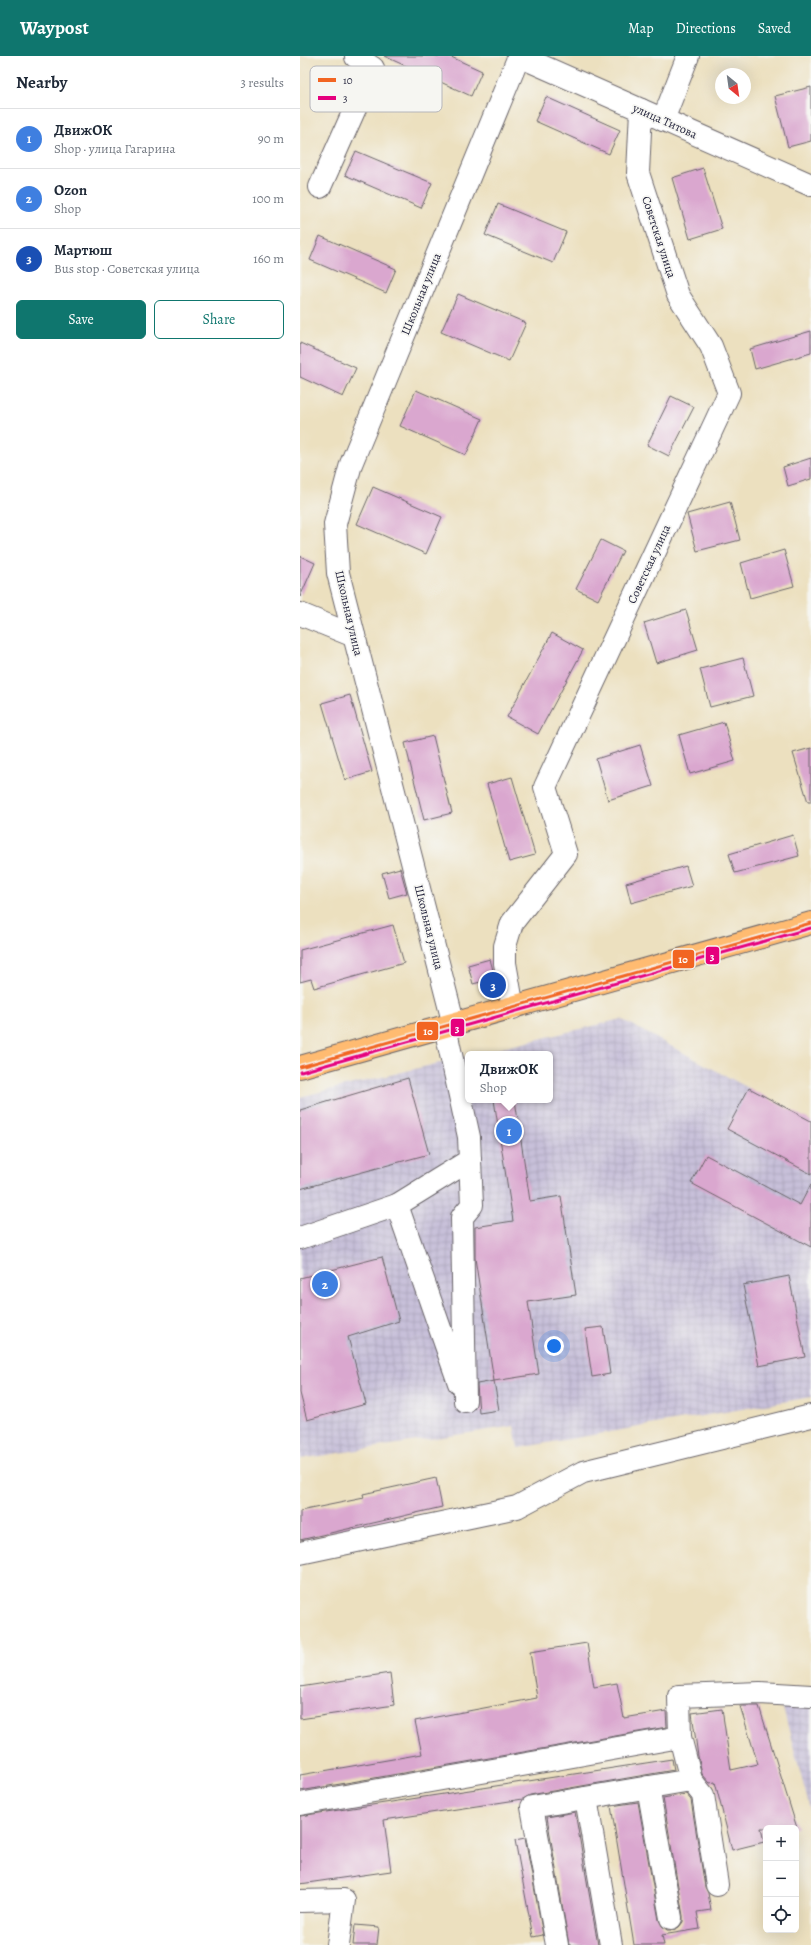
<!DOCTYPE html>
<html lang="en">
<head>
<meta charset="utf-8">
<style>
	body { margin:0; font-family:Alegreya,serif; background:#f6f6f7; color:#1f2937 }
	.controls { position:absolute; right:12px; bottom:12px; display:grid; overflow:hidden; border-radius:6px; box-shadow:0 4px 16px #0002 }
	.controls button { width:36px; height:36px; display:grid; place-items:center; padding:0; border:0; border-bottom:1px solid #e0e1e3; background:#fff; color:#1f2937; font:20px sans-serif }
	.compass { position:absolute; left:415px; top:12px; width:36px; height:36px; border-radius:50%; background:#fff; box-shadow:0 4px 16px #0002; rotate:151deg }
	.you { position:absolute; left:254px; top:1290px; width:14px; height:14px; margin:-10px; border:3px solid #fff; border-radius:50%; background:#1a73e8; box-shadow:0 0 0 6px #1a73e833 }
	.badge { display:grid; place-items:center; width:26px; height:26px; border-radius:50%; background:#0f766e; color:#fff; font-size:13px; font-weight:700 }
	.pin { position:absolute; translate:-50% -50%; border:2px solid #fff; box-shadow:0 1px 4px #0006 }
	.popup { position:absolute; left:165px; top:995px; width:88px; height:52px; box-sizing:border-box; display:grid; place-content:center; border-radius:6px; background:#fff; filter:drop-shadow(0 1px 3px #0005); font-size:13px; white-space:nowrap; color:#747a83 }
	.popup b { font-size:15px; color:#1f2937 }
	.popup::after { content:''; position:absolute; left:50%; top:100%; margin-left:-8px; border:8px solid transparent; border-top-color:#fff }
	.list { margin:0; padding:0; list-style:none }
	h2 { display:flex; justify-content:space-between; align-items:center; height:52px; margin:0; padding:0 16px; font-size:17px }
	h2 small { font-size:13px; font-weight:400; color:#747a83 }
	.list li { display:grid; grid-template-columns:26px 1fr auto; gap:12px; align-items:center; box-sizing:border-box; height:60px; padding:0 16px; border-top:1px solid #e0e1e3 }
	.list b { display:block; font-size:15px; white-space:nowrap }
	.list p { margin:0; font-size:13px; white-space:nowrap; color:#747a83 }
	.list em { font-size:13px; font-style:normal; color:#747a83 }
	.actions { display:flex; gap:8px; padding:12px 16px }
	.actions a { flex:1; padding:9px 0; border:1px solid #0f766e; border-radius:6px; text-align:center; font-size:14px; color:#0f766e }
	.actions .main { background:#0f766e; color:#fff }
	.icon { flex:none; width:22px; height:22px; fill:none; stroke:currentColor; stroke-width:2; stroke-linecap:round; stroke-linejoin:round }
	.map { position:relative; flex:none; width:511px; height:1889px; overflow:hidden }
	header { display:flex; align-items:center; gap:24px; box-sizing:border-box; height:56px; padding:0 20px; background:#0f766e; color:#fff }
	header strong { font-size:19px }
	nav { display:flex; gap:22px; margin-inline-start:auto; font-size:14px }
	main { display:flex }
	aside { flex:1; background:#fff }
	.map>svg:first-child { display:block }
	.industrial { fill:url(#industrial-grid) }
	.building { fill:#daa7cf }
	.lines { fill:none; stroke-linecap:round; stroke-linejoin:round }
	.minor-casing { stroke:#696469; stroke-width:24 }
	.major-casing { stroke:#696469; stroke-width:24 }
	.minor { stroke:#fff; stroke-width:22 }
	.major { stroke:#ffbb71; stroke-width:22 }
	.bus-1-casing { stroke:#f6f6f2; stroke-width:6 }
	.bus-2-casing { stroke:#f6f6f2; stroke-width:6 }
	.bus-1 { stroke:#f26522; stroke-width:3 }
	.bus-2 { stroke:#e5007d; stroke-width:3 }
	.labels { text-anchor:middle; stroke-width:3.5; stroke-linejoin:round; paint-order:stroke }
	.street-label { font-size:12px; fill:#22223b; stroke:#f6f6f2 }
	.key { fill:#f6f6f2; stroke:#b6b6bb; stroke-width:1 }
	.key-label { font-size:11px; fill:#22223b }
	.line-badge { stroke:#f6f6f2; stroke-width:1.5 }
	.badge-label { font-size:11px; text-anchor:middle; font-weight:bold; fill:#fff }
</style>
</head>
<body>
<header>
<strong>Waypost</strong>
<nav><a>Map</a><a>Directions</a><a>Saved</a></nav>
</header>
<main>
<aside>
<h2>Nearby<small>3 results</small></h2>
<ul class="list">
<li><span class="badge" style="background:#3f7fe0">1</span><div><b>ДвижОК</b><p>Shop · улица Гагарина</p></div><em>90 m</em></li>
<li><span class="badge" style="background:#3f7fe0">2</span><div><b>Ozon</b><p>Shop</p></div><em>100 m</em></li>
<li><span class="badge" style="background:#1a4fb4">3</span><div><b>Мартюш</b><p>Bus stop · Советская улица</p></div><em>160 m</em></li>
</ul>
<div class="actions"><a class="main">Save</a><a>Share</a></div>
</aside>
<div class="map">
<svg width="511" height="1889" viewBox="0 0 511 1889">
	<defs>
		<pattern id="industrial-grid" width="8" height="8" patternUnits="userSpaceOnUse"><rect width="8" height="8" fill="#c7c0d9"/><path d="M0 4h8M4 0v8" fill="none" stroke="#aba5bb"/></pattern>
	</defs>
	<rect width="100%" height="100%" fill="#f6f6f2"/>
	<filter id="ink" filterUnits="userSpaceOnUse"><feTurbulence type="fractalNoise" baseFrequency=".025" numOctaves="2"/><feDisplacementMap in="SourceGraphic" scale="8" xChannelSelector="R" yChannelSelector="G"/><feConvolveMatrix kernelMatrix="1 2 1 2 8 2 1 2 1" color-interpolation-filters="sRGB"/></filter>
	<filter id="wash" filterUnits="userSpaceOnUse"><feTurbulence type="fractalNoise" baseFrequency=".012" numOctaves="4" result="noise"/><feDisplacementMap in="SourceGraphic" scale="16" xChannelSelector="R" yChannelSelector="G"/><feGaussianBlur stdDeviation="0.9" result="paint"/><feColorMatrix in="noise" values="0 0 0 0 0 0 0 0 0 0 0 0 0 0 0 0 0 1.4 0 .05"/><feComposite in="paint" operator="in"/></filter>
	<g filter="url(#wash)">
		<rect width="100%" height="100%" fill="#ece0bf"/>
		<g class="industrial">
			<path d="M 321,963 L 511,1066 L 511,1341 L 218,1392 L 214,1370 L 0,1403 L 0,1041 L 168,1000 L 168,1044 L 250,1044 L 250,998 L 178,998 Z"/>
			<path d="M 481,1645 L 511,1647 L 511,1757 Z"/>
		</g>
		<g id="blocks">
			<g class="building">
				<path d="M 84,0 L 149,0 L 182,15 L 171,40 Z"/>
				<path d="M 511,31 L 511,85 L 488,91 L 475,40 Z"/>
				<path d="M 246,41 L 320,74 L 309,98 L 235,65 Z"/>
				<path d="M 56,95 L 132,127 L 121,152 L 45,119 Z"/>
				<path d="M 403,112 L 422,173 L 390,183 L 372,122 Z"/>
				<path d="M 198,148 L 266,176 L 253,207 L 185,179 Z"/>
				<path d="M 20,180 L 96,213 L 86,237 L 10,204 Z"/>
				<path d="M 158,238 L 226,267 L 209,305 L 141,276 Z"/>
				<path d="M 511,275 L 511,297 L 455,313 L 450,293 Z"/>
				<path d="M 0,287 L 56,312 L 43,341 L 0,321 Z"/>
				<path d="M 116,334 L 182,363 L 166,399 L 100,370 Z"/>
				<path d="M 371,340 L 394,351 L 369,400 L 347,389 Z"/>
				<path d="M 511,402 L 511,423 L 488,430 L 483,411 Z"/>
				<path d="M 73,431 L 142,461 L 126,498 L 57,468 Z"/>
				<path d="M 430,446 L 440,484 L 397,495 L 387,458 Z"/>
				<path d="M 301,484 L 323,495 L 298,544 L 276,533 Z"/>
				<path d="M 484,494 L 494,530 L 450,542 L 441,507 Z"/>
				<path d="M 0,500 L 15,507 L 0,541 Z"/>
				<path d="M 386,554 L 398,594 L 356,607 L 344,567 Z"/>
				<path d="M 252,577 L 283,594 L 238,678 L 207,661 Z"/>
				<path d="M 443,602 L 453,640 L 410,651 L 400,613 Z"/>
				<path d="M 50,639 L 72,716 L 45,724 L 22,647 Z"/>
				<path d="M 424,666 L 435,705 L 390,718 L 379,679 Z"/>
				<path d="M 133,680 L 152,757 L 124,764 L 105,687 Z"/>
				<path d="M 340,689 L 353,730 L 308,744 L 296,703 Z"/>
				<path d="M 511,692 L 511,746 L 508,746 L 493,697 Z"/>
				<path d="M 212,721 L 235,799 L 209,806 L 187,728 Z"/>
				<path d="M 493,779 L 499,800 L 435,817 L 429,798 Z"/>
				<path d="M 386,810 L 392,830 L 331,847 L 326,827 Z"/>
				<path d="M 100,812 L 107,837 L 89,842 L 82,817 Z"/>
				<path d="M 93,869 L 104,907 L 14,932 L 11,923 L 0,926 L 0,894 Z"/>
				<path d="M 190,903 L 195,922 L 173,928 L 168,909 Z"/>
				<path d="M 108,1022 L 129,1098 L 0,1133 L 0,1054 Z"/>
				<path d="M 449,1032 L 511,1065 L 511,1118 L 427,1073 Z"/>
				<path d="M 194,1044 L 215,1044 L 230,1145 L 261,1140 L 276,1239 L 228,1246 L 239,1318 L 194,1325 L 175,1202 L 175,1171 L 213,1165 Z"/>
				<path d="M 406,1099 L 500,1149 L 511,1128 L 511,1191 L 391,1127 Z"/>
				<path d="M 82,1201 L 99,1265 L 48,1281 L 66,1348 L 7,1364 L 0,1337 L 0,1222 Z"/>
				<path d="M 489,1220 L 505,1301 L 459,1310 L 443,1229 Z"/>
				<path d="M 303,1271 L 310,1318 L 292,1321 L 285,1273 Z"/>
				<path d="M 194,1325 L 199,1354 L 179,1357 L 177,1328 Z"/>
				<path d="M 136,1422 L 142,1451 L 0,1484 L 0,1455 L 64,1442 L 63,1438 Z"/>
				<path d="M 287,1587 L 294,1631 L 317,1627 L 324,1662 L 366,1655 L 367,1671 L 0,1735 L 0,1719 L 122,1698 L 115,1665 L 237,1642 L 230,1596 Z"/>
				<path d="M 90,1617 L 94,1649 L 0,1663 L 0,1631 Z"/>
				<path d="M 440,1650 L 459,1650 L 497,1772 L 461,1772 L 464,1786 L 432,1794 L 415,1726 L 410,1727 L 402,1718 L 398,1700 L 392,1657 L 422,1653 L 431,1714 L 458,1708 Z"/>
				<path d="M 372,1703 L 374,1714 L 230,1739 L 223,1743 L 84,1764 L 91,1815 L 0,1828 L 0,1760 Z"/>
				<path d="M 386,1738 L 391,1744 L 405,1831 L 408,1837 L 411,1854 L 397,1856 L 400,1873 L 362,1879 L 364,1889 L 334,1889 L 311,1750 L 338,1746 L 359,1864 L 362,1870 L 367,1874 L 373,1874 L 379,1871 L 383,1866 L 383,1860 L 363,1742 Z"/>
				<path d="M 275,1756 L 298,1889 L 269,1889 L 247,1761 Z"/>
				<path d="M 225,1782 L 243,1879 L 233,1881 L 215,1784 Z"/>
				<path d="M 55,1869 L 79,1871 L 77,1889 L 53,1889 Z"/>
			</g>
		</g>
	</g>
	<g filter="url(#ink)">
		<use href="#blocks" fill-opacity="0" stroke="#696469" stroke-width="1"/>
		<g class="lines">
			<g class="minor-casing">
				<g id="minor">
					<path d="M 219,0 L 511,129"/>
					<path d="M 363,64 L 388,0"/>
					<path d="M 20,131 L 73,12 L 56,1 L 56,0"/>
					<path d="M 0,558 L 54,580"/>
					<path d="M 213,952 L 205,907 L 205,890 L 212,867 L 266,798 L 245,731 L 429,337 L 411,290 L 378,239 L 338,117 L 341,54"/>
					<path d="M 154,969 L 38,517 L 35,468 L 51,408 L 219,0"/>
					<path d="M 97,1149 L 159,1327"/>
					<path d="M 0,1182 L 97,1149 L 170,1104 L 169,1081 L 145,971"/>
					<path d="M 165,1345 L 162,1161 L 172,1149 L 170,1104"/>
					<path d="M 0,1497 L 217,1451 L 283,1416 L 511,1360"/>
					<path d="M 380,1681 L 391,1724 L 403,1739 L 417,1829"/>
					<path d="M 348,1731 L 371,1862"/>
					<path d="M 286,1742 L 311,1889"/>
					<path d="M 0,1748 L 380,1681 L 379,1640 L 460,1637 L 511,1640"/>
					<path d="M 0,1845 L 44,1844 L 38,1889"/>
					<path d="M 257,1889 L 232,1751 L 391,1724"/>
				</g>
			</g>
			<g class="major-casing">
				<path id="major" d="M 0,1011 L 511,867"/>
			</g>
			<use href="#minor" class="minor"/>
			<use href="#major" class="major"/>
			<g class="bus-1-casing">
				<path id="bus-1" d="M 0,1011 L 511,867"/>
			</g>
			<g class="bus-2-casing">
				<path id="bus-2" d="M 1,1016 L 511,872"/>
			</g>
			<use href="#bus-1" class="bus-1"/>
			<use href="#bus-2" class="bus-2"/>
		</g>
	</g>
	<g class="labels">
		<g class="street-label">
			<text transform="translate(365 65) rotate(24)" y="4">улица Титова</text>
			<text transform="translate(359 181) rotate(72)" y="4">Советская улица</text>
			<text transform="translate(121 238) rotate(-68)" y="4">Школьная улица</text>
			<text transform="translate(349 508) rotate(-65)" y="4">Советская улица</text>
			<text transform="translate(49 557) rotate(77)" y="4">Школьная улица</text>
			<text transform="translate(129 871) rotate(76)" y="4">Школьная улица</text>
		</g>
	</g>
	<rect x="10" y="10" width="132" height="46" rx="6" class="key"/>
	<rect x="18" y="22" width="18" height="4" fill="#f26522"/>
	<rect x="18" y="40" width="18" height="4" fill="#e5007d"/>
	<g class="key-label">
		<text x="43" y="28">10</text>
		<text x="43" y="46">3</text>
	</g>
	<g class="line-badge">
		<rect x="405" y="890" width="15" height="19" rx="4" fill="#e5007d"/>
		<rect x="372" y="893" width="23" height="20" rx="4" fill="#f26522"/>
		<rect x="150" y="962" width="15" height="19" rx="4" fill="#e5007d"/>
		<rect x="116" y="965" width="23" height="20" rx="4" fill="#f26522"/>
	</g>
	<g class="badge-label">
		<text x="412" y="904">3</text>
		<text x="383" y="907">10</text>
		<text x="157" y="976">3</text>
		<text x="128" y="979">10</text>
	</g>
</svg>
<div class="controls">
<button>+</button>
<button>−</button>
<button><svg class="icon" aria-label="locate" viewBox="0 0 24 24"><circle cx="12" cy="12" r="6"/><path d="M12 2v4M12 18v4M2 12h4M18 12h4"/></svg></button>
</div>
<svg class="compass" viewBox="-18 -18 36 36"><path d="M0-13l5 13h-10z" fill="#e53935"/><path d="M0 13l5-13h-10z" fill="#747a83"/></svg>
<div class="you"></div>
<div class="pin badge" style="left:209px;top:1075px;background:#3f7fe0">1</div>
<div class="popup"><b>ДвижОК</b>Shop</div>
<div class="pin badge" style="left:25px;top:1228px;background:#3f7fe0">2</div>
<div class="pin badge" style="left:193px;top:929px;background:#1a4fb4">3</div>
</div>
</main>
</body>
</html>
